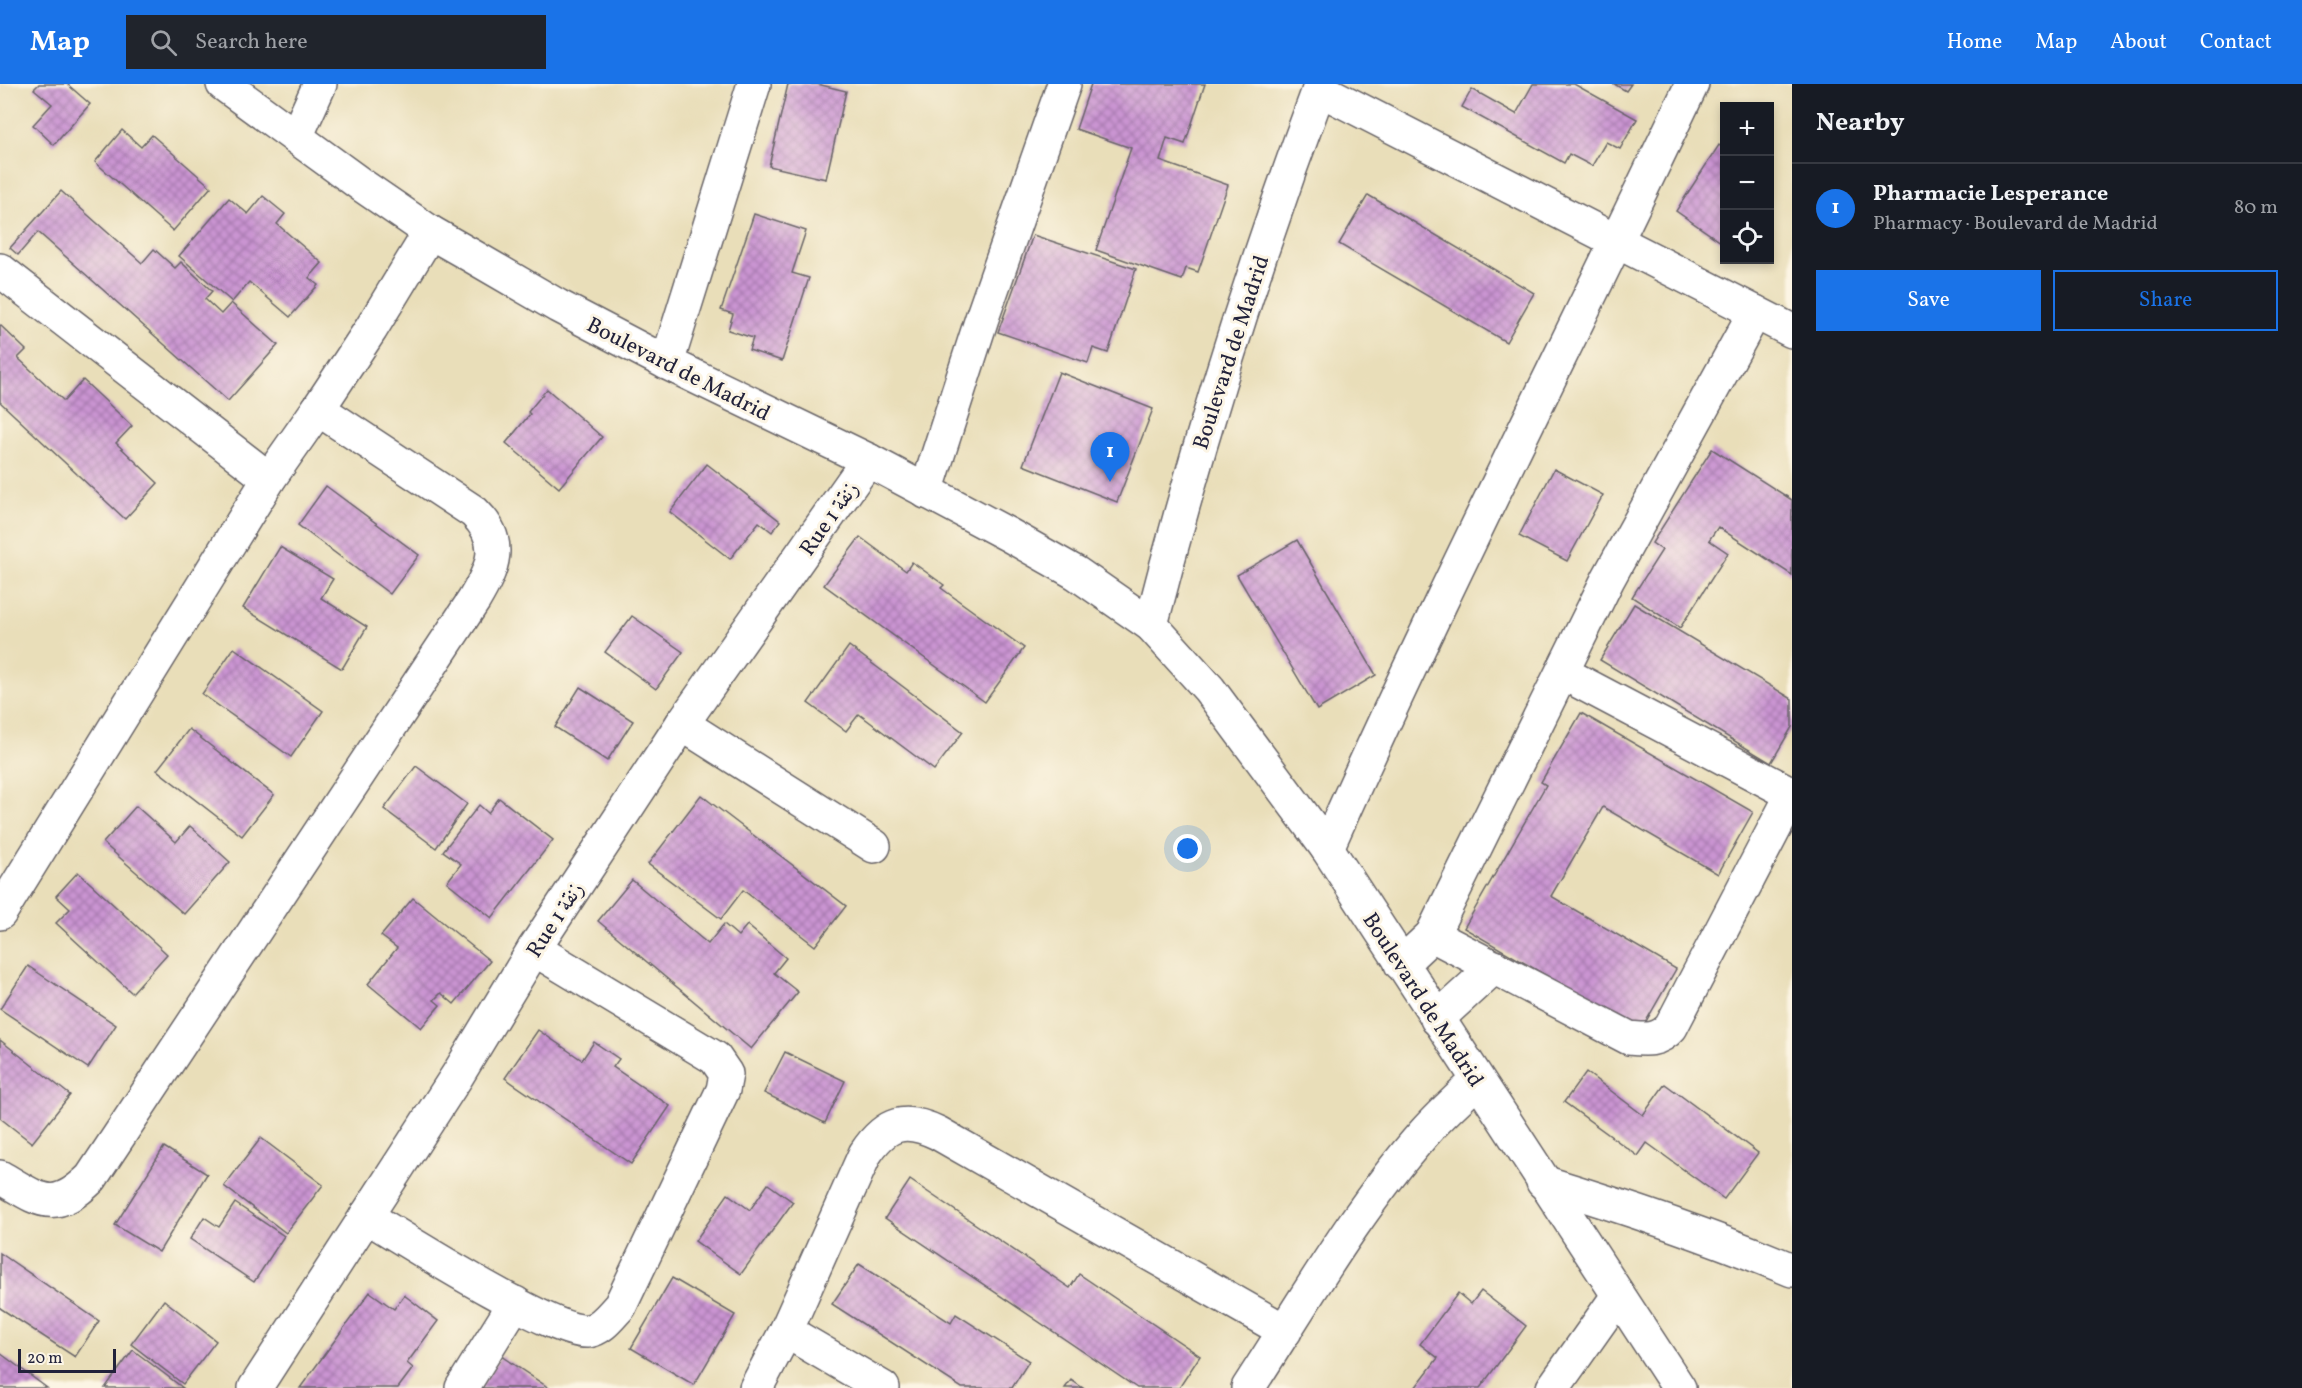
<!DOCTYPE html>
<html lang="en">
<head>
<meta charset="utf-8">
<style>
	body { margin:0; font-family:Vollkorn,Amiri,serif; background:#20242c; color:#f1f3f6 }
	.controls { position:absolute; right:18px; top:18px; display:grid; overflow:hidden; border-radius:0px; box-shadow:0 3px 9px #0003 }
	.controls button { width:54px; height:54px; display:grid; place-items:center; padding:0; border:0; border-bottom:2px solid #363941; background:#171b24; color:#f1f3f6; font:30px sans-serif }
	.scale { position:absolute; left:18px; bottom:15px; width:98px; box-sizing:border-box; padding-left:6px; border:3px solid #22223b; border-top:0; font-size:16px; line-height:21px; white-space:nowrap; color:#22223b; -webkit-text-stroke:4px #fcf5e5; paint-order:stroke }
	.you { position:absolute; left:1188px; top:765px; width:21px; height:21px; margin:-15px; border:4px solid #fff; border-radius:50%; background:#1a73e8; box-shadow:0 0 0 9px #1a73e833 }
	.badge { display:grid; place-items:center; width:39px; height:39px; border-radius:50%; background:#1a73e8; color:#fff; font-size:20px; font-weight:700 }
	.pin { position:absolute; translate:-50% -50px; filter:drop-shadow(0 2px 3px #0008) }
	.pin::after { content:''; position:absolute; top:32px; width:21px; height:18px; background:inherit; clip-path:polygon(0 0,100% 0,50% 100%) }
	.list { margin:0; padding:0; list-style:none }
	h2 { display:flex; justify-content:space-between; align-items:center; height:78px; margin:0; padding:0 24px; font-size:26px }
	h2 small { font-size:20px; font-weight:400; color:#9ea1a6 }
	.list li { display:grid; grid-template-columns:39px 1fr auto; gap:18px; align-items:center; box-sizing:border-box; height:90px; padding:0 24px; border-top:2px solid #363941 }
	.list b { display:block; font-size:22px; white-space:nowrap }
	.list p { margin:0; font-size:20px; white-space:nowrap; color:#9ea1a6 }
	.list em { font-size:20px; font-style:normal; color:#9ea1a6 }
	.actions { display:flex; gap:12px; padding:18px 24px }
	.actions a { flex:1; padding:14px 0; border:2px solid #1a73e8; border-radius:0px; text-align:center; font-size:21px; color:#1a73e8 }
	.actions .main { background:#1a73e8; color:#fff }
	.icon { flex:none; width:33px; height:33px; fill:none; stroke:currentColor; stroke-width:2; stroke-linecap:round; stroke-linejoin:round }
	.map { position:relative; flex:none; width:1792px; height:1304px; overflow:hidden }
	header { display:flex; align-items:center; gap:36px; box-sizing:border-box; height:84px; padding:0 30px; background:#1a73e8; color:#fff }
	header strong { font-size:28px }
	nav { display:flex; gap:33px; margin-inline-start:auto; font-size:21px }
	.search { width:420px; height:54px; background:#20242c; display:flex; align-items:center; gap:15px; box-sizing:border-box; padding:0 21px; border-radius:0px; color:#9ea1a6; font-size:22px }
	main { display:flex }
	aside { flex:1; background:#171b24 }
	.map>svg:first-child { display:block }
	.building { fill:url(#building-cross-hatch) }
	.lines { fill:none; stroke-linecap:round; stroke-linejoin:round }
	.minor-casing { stroke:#686467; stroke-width:36 }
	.minor { stroke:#fff; stroke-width:33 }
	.labels { text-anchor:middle; stroke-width:6; stroke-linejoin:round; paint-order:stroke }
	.street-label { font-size:22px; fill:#22223b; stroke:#fcf5e5 }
</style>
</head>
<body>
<header>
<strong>Map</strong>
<div class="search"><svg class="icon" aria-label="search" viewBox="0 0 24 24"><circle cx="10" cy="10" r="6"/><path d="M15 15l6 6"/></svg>Search here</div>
<nav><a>Home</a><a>Map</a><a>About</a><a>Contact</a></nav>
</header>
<main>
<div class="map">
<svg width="1792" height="1304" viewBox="0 0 1792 1304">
	<defs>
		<pattern id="building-cross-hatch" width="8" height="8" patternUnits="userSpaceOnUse" patternTransform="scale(1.5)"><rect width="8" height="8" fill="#ca94d2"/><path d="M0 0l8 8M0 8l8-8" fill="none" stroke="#a478ac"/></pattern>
	</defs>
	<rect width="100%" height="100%" fill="#fcf5e5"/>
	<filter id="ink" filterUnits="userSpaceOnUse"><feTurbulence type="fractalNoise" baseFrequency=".0167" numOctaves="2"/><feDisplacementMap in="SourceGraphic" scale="12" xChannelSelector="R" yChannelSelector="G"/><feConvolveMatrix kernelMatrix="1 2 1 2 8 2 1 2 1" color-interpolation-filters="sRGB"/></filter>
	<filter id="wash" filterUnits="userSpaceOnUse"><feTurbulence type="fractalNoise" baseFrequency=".008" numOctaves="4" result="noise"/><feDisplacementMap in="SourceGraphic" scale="24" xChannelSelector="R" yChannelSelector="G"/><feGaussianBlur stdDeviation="1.35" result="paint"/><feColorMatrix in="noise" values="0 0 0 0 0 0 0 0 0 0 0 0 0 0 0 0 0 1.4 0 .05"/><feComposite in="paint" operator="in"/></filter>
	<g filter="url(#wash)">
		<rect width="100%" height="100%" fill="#e9deb9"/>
		<g id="blocks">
			<g class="building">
				<path d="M 39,0 L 67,0 L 90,20 L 54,61 L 33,41 L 52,20 L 34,5 Z"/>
				<path d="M 788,0 L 817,0 L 846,7 L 826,95 L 769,82 Z"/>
				<path d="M 1091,0 L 1205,0 L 1185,60 L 1167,54 L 1160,77 L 1228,101 L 1198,188 L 1186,184 L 1182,196 L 1096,166 L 1131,64 L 1076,45 Z"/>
				<path d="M 1533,0 L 1574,0 L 1637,35 L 1620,65 L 1606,58 L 1592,82 L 1569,70 L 1564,79 L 1462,23 L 1472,5 L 1516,30 Z"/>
				<path d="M 1614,0 L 1631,0 L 1626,7 Z"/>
				<path d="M 122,46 L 141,63 L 152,51 L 211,103 L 173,147 L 95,78 Z"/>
				<path d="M 1719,61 L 1724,65 L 1724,160 L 1676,127 Z"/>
				<path d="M 61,107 L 142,179 L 154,165 L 175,184 L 181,178 L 212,207 L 205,215 L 221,230 L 231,219 L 278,261 L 228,317 L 38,148 L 18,171 L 10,164 Z"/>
				<path d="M 1368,111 L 1534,209 L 1506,258 L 1339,160 Z"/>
				<path d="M 263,112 L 285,130 L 277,140 L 322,179 L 309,194 L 318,201 L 290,233 L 249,198 L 232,218 L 179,172 L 229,114 L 248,130 Z"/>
				<path d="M 754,130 L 806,147 L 792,189 L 809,194 L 782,277 L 749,266 L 753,254 L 728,246 L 733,230 L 721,226 Z"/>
				<path d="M 1033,151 L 1136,185 L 1108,269 L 1093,264 L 1088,279 L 998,248 Z"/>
				<path d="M 0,241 L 26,266 L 18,274 L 64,317 L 83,296 L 132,342 L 116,359 L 158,399 L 125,435 L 0,318 Z"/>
				<path d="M 1059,288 L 1153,325 L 1117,418 L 1023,381 Z"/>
				<path d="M 547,305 L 602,353 L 559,404 L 506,359 L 530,330 L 528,328 Z"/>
				<path d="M 1712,365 L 1792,416 L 1792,491 L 1718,443 L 1709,456 L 1728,469 L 1680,544 L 1632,513 L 1662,466 L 1652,459 Z"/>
				<path d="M 707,380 L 780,437 L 772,448 L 759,438 L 730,475 L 670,428 Z"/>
				<path d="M 1554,385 L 1603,411 L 1567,477 L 1519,452 Z"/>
				<path d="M 326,402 L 419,471 L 390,510 L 298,441 Z"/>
				<path d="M 860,453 L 906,487 L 912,478 L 944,501 L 941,504 L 1024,564 L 985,618 L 824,501 Z"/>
				<path d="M 1297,456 L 1376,591 L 1317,626 L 1237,491 Z"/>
				<path d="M 280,463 L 333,495 L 321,514 L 367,543 L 342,585 L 243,524 Z"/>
				<path d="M 1634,520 L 1792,615 L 1792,643 L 1771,679 L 1600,576 Z"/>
				<path d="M 632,532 L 683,568 L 656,605 L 605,568 Z"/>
				<path d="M 849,562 L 963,648 L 934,686 L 859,630 L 846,647 L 808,619 Z"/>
				<path d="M 234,564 L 323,627 L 291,673 L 202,610 Z"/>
				<path d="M 580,603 L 633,637 L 607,677 L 555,643 Z"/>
				<path d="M 1581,629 L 1753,728 L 1718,790 L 1603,723 L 1551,812 L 1676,885 L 1641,946 L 1464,844 L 1546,701 L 1541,698 Z"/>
				<path d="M 189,645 L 274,711 L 242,752 L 157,686 Z"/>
				<path d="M 416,682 L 467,720 L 436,764 L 384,725 Z"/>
				<path d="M 701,711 L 846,822 L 815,862 L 743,806 L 721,835 L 648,780 Z"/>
				<path d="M 499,714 L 553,756 L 492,834 L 447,798 L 461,780 L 443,767 L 479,721 L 488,729 Z"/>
				<path d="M 136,722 L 176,758 L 190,742 L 230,778 L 184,830 L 103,759 Z"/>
				<path d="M 78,788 L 167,870 L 132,909 L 56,839 L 70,825 L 56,812 Z"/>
				<path d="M 632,796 L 708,860 L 724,840 L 738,852 L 747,841 L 786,874 L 774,889 L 798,908 L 751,965 L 598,837 Z"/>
				<path d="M 413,814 L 490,877 L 454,920 L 441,909 L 434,916 L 440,921 L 421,944 L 368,900 L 397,864 L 381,852 Z"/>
				<path d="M 28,882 L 116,941 L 88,984 L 0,925 Z"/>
				<path d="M 538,946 L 582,976 L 594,958 L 619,975 L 613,983 L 670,1022 L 631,1080 L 505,994 Z"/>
				<path d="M 0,956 L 70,1011 L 32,1059 L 0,1034 Z"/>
				<path d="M 785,968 L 845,997 L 825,1039 L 764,1009 Z"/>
				<path d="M 1586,988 L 1643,1031 L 1665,1000 L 1758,1069 L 1724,1115 L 1647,1059 L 1638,1072 L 1564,1018 Z"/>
				<path d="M 261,1054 L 323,1101 L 286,1149 L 224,1102 Z"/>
				<path d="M 164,1063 L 207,1090 L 159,1168 L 115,1141 Z"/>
				<path d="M 910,1096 L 1070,1204 L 1079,1190 L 1200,1272 L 1179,1304 L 1137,1304 L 885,1134 Z"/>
				<path d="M 768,1100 L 793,1118 L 741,1190 L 695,1157 L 728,1110 L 750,1126 Z"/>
				<path d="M 235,1119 L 284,1152 L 254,1198 L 190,1155 L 204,1133 L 219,1143 Z"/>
				<path d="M 0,1169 L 99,1237 L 75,1273 L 0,1224 Z"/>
				<path d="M 859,1180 L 951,1239 L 956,1230 L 1029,1277 L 1012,1304 L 962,1304 L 832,1220 Z"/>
				<path d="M 672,1194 L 735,1231 L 694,1301 L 631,1264 Z"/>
				<path d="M 1481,1207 L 1526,1242 L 1480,1304 L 1415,1304 L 1438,1274 L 1420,1260 L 1458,1209 L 1471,1220 Z"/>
				<path d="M 370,1208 L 394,1225 L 404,1211 L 438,1237 L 407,1279 L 413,1284 L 398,1304 L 300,1304 Z"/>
				<path d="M 164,1216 L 216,1257 L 183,1300 L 131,1260 Z"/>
				<path d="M 133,1266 L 183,1304 L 105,1304 Z"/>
				<path d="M 0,1269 L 47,1304 L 0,1304 Z"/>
				<path d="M 501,1272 L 549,1304 L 480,1304 Z"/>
				<path d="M 1071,1296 L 1083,1304 L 1065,1304 Z"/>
			</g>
		</g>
	</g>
	<g filter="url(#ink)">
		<use href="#blocks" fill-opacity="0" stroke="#686467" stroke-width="1.5"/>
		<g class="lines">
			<g class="minor-casing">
				<g id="minor">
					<path d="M 223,0 L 363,102 L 430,148 L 472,172 L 558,222 L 667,279 L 868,376 L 1009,451 L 1076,489 L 1151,541 L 1209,605 L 1327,764 L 1679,1304"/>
					<path d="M 1319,5 L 1792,247"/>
					<path d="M 296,53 L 320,0"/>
					<path d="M 0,186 L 269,395"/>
					<path d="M 667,279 L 754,0"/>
					<path d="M 926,408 L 982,234 L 1064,0"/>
					<path d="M 1151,541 C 1198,357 1255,177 1321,0"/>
					<path d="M 1563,589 L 1792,710"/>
					<path d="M 682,640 L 874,762"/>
					<path d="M 1327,764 C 1442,506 1571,255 1692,0"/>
					<path d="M 0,829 L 269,395 L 318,325 L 371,245 L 430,148"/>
					<path d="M 1432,851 L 1629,954 C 1646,956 1659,957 1671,943 L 1792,711"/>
					<path d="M 1401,880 L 1432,851 L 1608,495 L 1755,228"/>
					<path d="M 1437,935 L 1494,883"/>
					<path d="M 0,1093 C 40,1116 53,1131 91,1094 L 474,516 C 493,484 505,458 474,428 L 318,325"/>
					<path d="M 1543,1098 C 1628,1124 1711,1152 1792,1186"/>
					<path d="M 366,1132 C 402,1154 555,1251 588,1247 C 602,1245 611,1231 620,1222 L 723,1006 L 726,990 L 715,974 L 534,865"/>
					<path d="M 786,1247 L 883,1304"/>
					<path d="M 255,1304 L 457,992 L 534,865 L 682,640 L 868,376"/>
					<path d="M 462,1304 L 515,1219"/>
					<path d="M 756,1304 L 786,1247 L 865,1070 C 886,1038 905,1033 938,1049 L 1285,1247"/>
					<path d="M 1248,1304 C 1304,1218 1356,1126 1425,1048 C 1441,1030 1459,1014 1477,997"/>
					<path d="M 1553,1304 L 1618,1212"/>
				</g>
			</g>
			<use href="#minor" class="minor"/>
		</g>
	</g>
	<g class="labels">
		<g class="street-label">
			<text transform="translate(1230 268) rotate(-72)" y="8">Boulevard de Madrid</text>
			<text transform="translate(679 284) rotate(27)" y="8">Boulevard de Madrid</text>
			<text transform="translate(828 434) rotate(-55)" y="8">Rue 1 زنقة</text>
			<text transform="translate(554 835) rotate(-57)" y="8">Rue 1 زنقة</text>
			<text transform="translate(1424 915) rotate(57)" y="8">Boulevard de Madrid</text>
		</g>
	</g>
</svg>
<div class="controls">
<button>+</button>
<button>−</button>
<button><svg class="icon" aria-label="locate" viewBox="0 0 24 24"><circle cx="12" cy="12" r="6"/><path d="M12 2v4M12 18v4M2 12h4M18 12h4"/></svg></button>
</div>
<div class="scale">20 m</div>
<div class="you"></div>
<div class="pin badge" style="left:1110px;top:398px">1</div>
</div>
<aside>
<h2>Nearby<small></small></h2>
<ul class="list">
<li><span class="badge">1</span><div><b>Pharmacie Lesperance</b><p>Pharmacy · Boulevard de Madrid</p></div><em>80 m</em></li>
</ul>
<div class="actions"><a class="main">Save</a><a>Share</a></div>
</aside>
</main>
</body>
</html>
